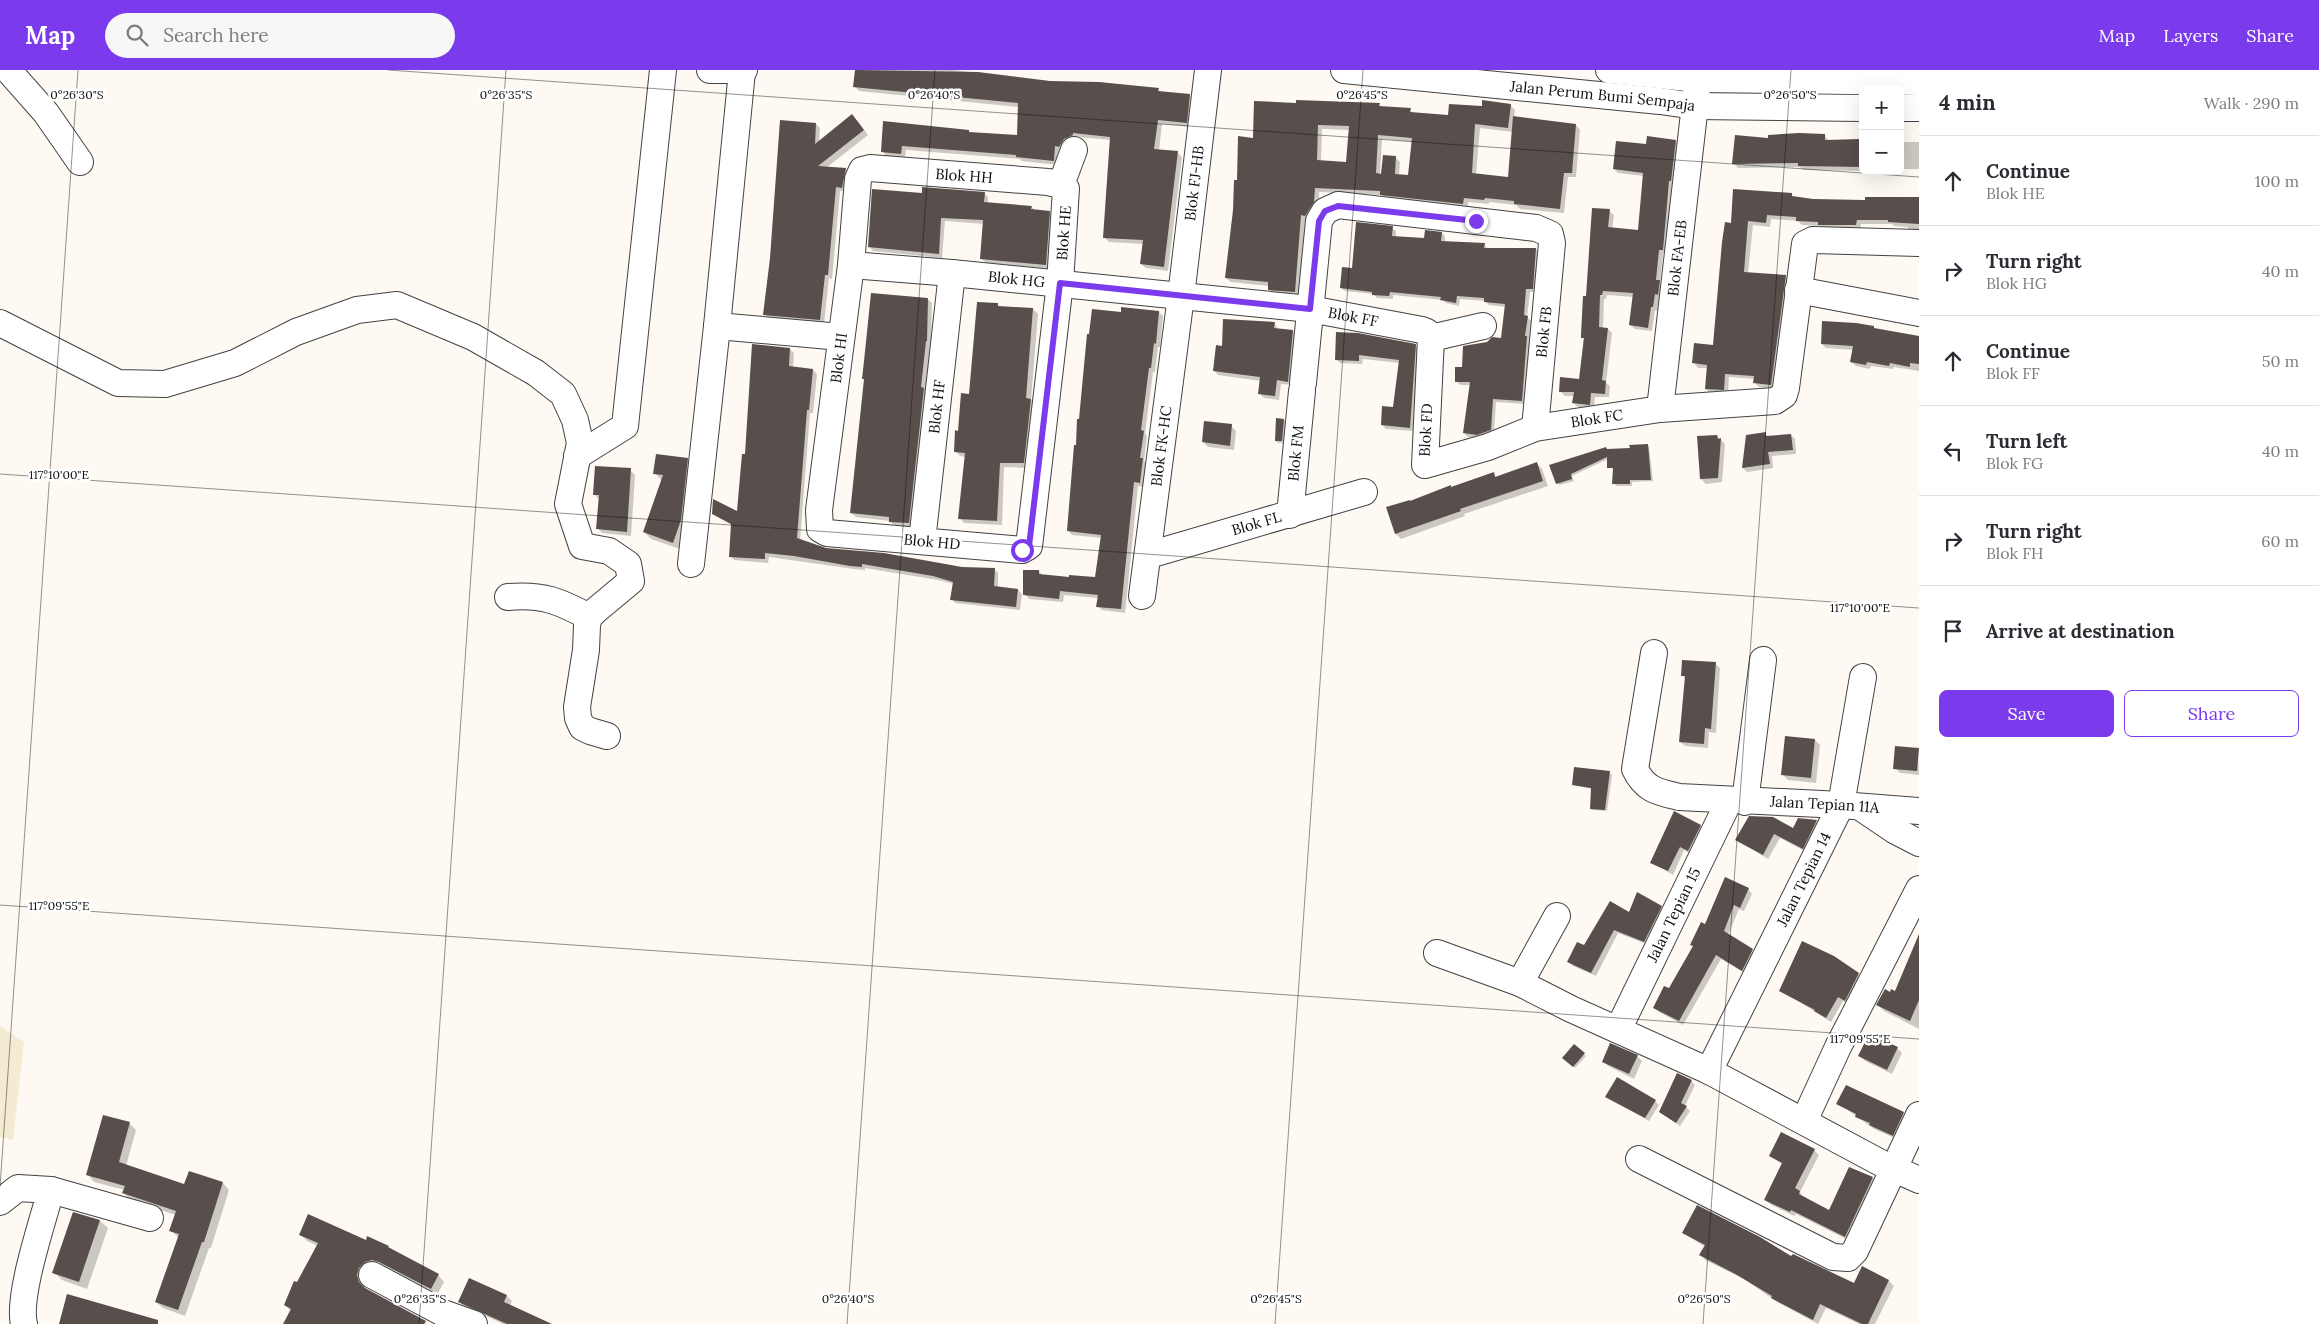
<!DOCTYPE html>
<html lang="en">
<head>
<meta charset="utf-8">
<style>
	body { margin:0; font-family:Lora,serif; background:#f7f7f7; color:#2b2b33 }
	.controls { position:absolute; right:15px; top:15px; display:grid; overflow:hidden; border-radius:8px; box-shadow:0 5px 20px #0002 }
	.controls button { width:45px; height:45px; display:grid; place-items:center; padding:0; border:0; border-bottom:1px solid #e1e1e2; background:#fff; color:#2b2b33; font:25px sans-serif }
	.stop { position:absolute; width:15px; height:15px; margin:-11px; border:4px solid #7c3aed; border-radius:50%; background:#fff }
	.stop.end { background:#7c3aed; border-color:#fff; box-shadow:0 1px 5px #0008 }
	.list { margin:0; padding:0; list-style:none }
	h2 { display:flex; justify-content:space-between; align-items:center; height:65px; margin:0; padding:0 20px; font-size:21px }
	h2 small { font-size:16px; font-weight:400; color:#7c7c81 }
	.list li { display:grid; grid-template-columns:32px 1fr auto; gap:15px; align-items:center; box-sizing:border-box; height:90px; padding:0 20px; border-top:1px solid #e1e1e2 }
	.list b { display:block; font-size:19px; white-space:nowrap }
	.list p { margin:0; font-size:16px; white-space:nowrap; color:#7c7c81 }
	.list em { font-size:16px; font-style:normal; color:#7c7c81 }
	.actions { display:flex; gap:10px; padding:15px 20px }
	.actions a { flex:1; padding:11px 0; border:1px solid #7c3aed; border-radius:8px; text-align:center; font-size:18px; color:#7c3aed }
	.actions .main { background:#7c3aed; color:#fff }
	.icon { flex:none; width:28px; height:28px; fill:none; stroke:currentColor; stroke-width:2; stroke-linecap:round; stroke-linejoin:round }
	.map { position:relative; flex:none; width:1919px; height:1254px; overflow:hidden }
	header { display:flex; align-items:center; gap:30px; box-sizing:border-box; height:70px; padding:0 25px; background:#7c3aed; color:#fff }
	header strong { font-size:24px }
	nav { display:flex; gap:28px; margin-inline-start:auto; font-size:18px }
	.search { width:350px; height:45px; background:#f7f7f7; display:flex; align-items:center; gap:12px; box-sizing:border-box; padding:0 18px; border-radius:28px; color:#7c7c81; font-size:19px }
	main { display:flex }
	aside { flex:1; background:#fff }
	.map>svg:first-child { display:block }
	.farmland { fill:#f4ebd3 }
	.shadow { fill:#0003; fill-rule:evenodd }
	.building { fill:#584e4c; fill-rule:evenodd }
	.lines { fill:none; stroke-linecap:round; stroke-linejoin:round }
	.minor-casing { stroke:#424242; stroke-width:28 }
	.minor { stroke:#fff; stroke-width:26 }
	.route { stroke:#7c3aed; stroke-width:6 }
	.ticks { fill:none; stroke:#0f0f0f; stroke-width:1; stroke-opacity:0.45 }
	.labels { text-anchor:middle; stroke-width:5; stroke-linejoin:round; paint-order:stroke }
	.street-label { font-size:15px; fill:#0f0f0f; stroke:#fff }
	.ticks-label { font-size:12px; text-anchor:middle; fill:#0f0f0f; stroke:#fff; stroke-width:5; stroke-linejoin:round; paint-order:stroke }
</style>
</head>
<body>
<header>
<strong>Map</strong>
<div class="search"><svg class="icon" aria-label="search" viewBox="0 0 24 24"><circle cx="10" cy="10" r="6"/><path d="M15 15l6 6"/></svg>Search here</div>
<nav><a>Map</a><a>Layers</a><a>Share</a></nav>
</header>
<main>
<div class="map">
<svg width="1919" height="1254" viewBox="0 0 1919 1254">
	<rect width="100%" height="100%" fill="#fefaf3"/>
	<path class="farmland" d="M 0,956 L 24,972 L 13,1070 L 0,1067 Z"/>
	<g class="shadow">
		<path d="M 856,0 L 953,0 L 1050,12 L 1158,19 L 1161,22 L 1189,25 L 1194,30 L 1191,57 L 1162,54 L 1159,81 L 1177,82 L 1182,87 L 1168,201 L 1146,198 L 1141,194 L 1143,174 L 1109,172 L 1104,167 L 1111,70 L 1077,67 L 1077,70 L 1064,81 L 1060,80 L 1058,95 L 1022,91 L 1020,89 L 906,80 L 905,88 L 887,87 L 883,82 L 885,53 L 969,61 L 971,63 L 1018,66 L 1019,37 L 859,21 L 855,17 Z"/>
		<path d="M 1379,35 L 1382,37 L 1410,40 L 1414,44 L 1449,47 L 1483,37 L 1510,35 L 1515,40 L 1514,48 L 1576,55 L 1580,60 L 1576,107 L 1568,107 L 1564,143 L 1520,139 L 1516,135 L 1489,132 L 1489,134 L 1468,132 L 1468,138 L 1386,129 L 1382,125 L 1319,122 L 1318,137 L 1310,150 L 1305,149 L 1300,226 L 1274,224 L 1269,219 L 1269,216 L 1231,212 L 1226,208 L 1238,111 L 1254,69 ZM 1480,58 L 1513,62 L 1509,108 L 1476,104 ZM 1322,59 L 1350,60 L 1347,93 L 1321,92 ZM 1382,69 L 1413,72 L 1409,106 L 1399,106 L 1400,92 L 1395,87 L 1380,106 Z"/>
		<path d="M 857,50 L 868,65 L 826,98 L 846,99 L 850,104 L 846,121 L 840,121 L 832,209 L 829,208 L 824,254 L 769,249 L 765,245 L 816,54 L 820,58 L 819,72 Z"/>
		<path d="M 1825,66 L 1829,71 L 1863,69 L 1863,101 L 1803,100 L 1800,97 L 1738,98 L 1734,94 L 1770,70 Z"/>
		<path d="M 1675,71 L 1680,75 L 1667,184 L 1663,183 L 1660,213 L 1664,216 L 1662,228 L 1659,228 L 1657,241 L 1655,240 L 1652,261 L 1635,259 L 1630,255 L 1634,227 L 1607,225 L 1606,229 L 1604,229 L 1603,259 L 1608,259 L 1612,263 L 1606,313 L 1610,316 L 1609,327 L 1595,327 L 1594,338 L 1578,337 L 1573,333 L 1574,326 L 1565,326 L 1560,321 L 1580,310 L 1587,228 L 1609,141 L 1614,145 L 1612,159 L 1639,161 L 1644,106 L 1618,103 L 1614,99 L 1647,75 Z"/>
		<rect x="1900" y="72" width="19" height="27"/>
		<path d="M 984,123 L 988,127 L 988,134 L 1031,137 L 1035,140 L 1049,142 L 1053,146 L 1050,199 L 986,193 L 982,189 L 984,154 L 945,151 L 942,188 L 873,181 L 869,177 L 923,125 Z"/>
		<path d="M 1791,125 L 1794,128 L 1813,130 L 1867,131 L 1919,128 L 1919,162 L 1911,162 L 1907,157 L 1894,156 L 1892,154 L 1861,154 L 1860,159 L 1824,159 L 1821,156 L 1802,155 L 1798,151 L 1771,149 L 1770,157 L 1753,155 L 1748,203 L 1785,206 L 1790,211 L 1775,319 L 1759,317 L 1754,312 L 1755,309 L 1729,307 L 1728,324 L 1711,324 L 1706,319 L 1708,298 L 1698,298 L 1694,293 L 1715,276 L 1732,154 Z"/>
		<path d="M 1392,158 L 1396,161 L 1396,167 L 1425,169 L 1442,163 L 1445,167 L 1445,173 L 1484,174 L 1488,179 L 1536,179 L 1540,183 L 1536,222 L 1530,222 L 1527,247 L 1531,251 L 1529,270 L 1530,271 L 1525,334 L 1496,332 L 1494,363 L 1481,368 L 1468,367 L 1464,363 L 1471,315 L 1460,315 L 1456,311 L 1463,299 L 1502,270 L 1506,237 L 1489,235 L 1485,231 L 1460,229 L 1459,236 L 1446,233 L 1443,230 L 1393,225 L 1393,229 L 1377,228 L 1373,224 L 1345,221 L 1341,218 L 1354,199 Z"/>
		<path d="M 928,229 L 932,233 L 931,275 L 930,274 L 926,321 L 928,323 L 913,457 L 895,456 L 890,451 L 856,447 L 851,443 L 865,311 L 864,309 Z"/>
		<path d="M 998,235 L 1000,237 L 1033,239 L 1038,244 L 1031,330 L 1036,335 L 1028,398 L 1004,397 L 1002,455 L 964,453 L 960,448 L 966,387 L 960,386 L 955,381 Z"/>
		<path d="M 1159,242 L 1163,246 L 1160,277 L 1158,277 L 1155,302 L 1153,302 L 1145,364 L 1147,366 L 1144,391 L 1147,394 L 1144,417 L 1138,416 L 1125,543 L 1102,540 L 1098,536 L 1098,528 L 1064,525 L 1063,532 L 1029,529 L 1025,524 L 1039,501 L 1043,506 L 1096,509 L 1102,468 L 1072,465 L 1068,460 L 1080,350 L 1122,243 Z"/>
		<path d="M 1274,253 L 1279,260 L 1293,261 L 1297,266 L 1292,315 L 1281,314 L 1279,330 L 1264,328 L 1260,324 L 1261,311 L 1218,305 L 1214,300 L 1223,277 Z"/>
		<path d="M 1338,263 L 1415,275 L 1419,279 L 1414,361 L 1386,359 L 1382,355 L 1394,339 L 1400,293 L 1363,289 L 1362,294 L 1340,293 L 1336,289 Z"/>
		<path d="M 1919,272 L 1919,301 L 1894,297 L 1893,299 L 1871,296 L 1870,299 L 1856,296 L 1851,292 L 1854,280 L 1826,278 L 1822,274 Z"/>
		<path d="M 790,279 L 794,283 L 793,298 L 813,300 L 817,304 L 813,343 L 810,343 L 800,471 L 825,479 L 962,498 L 994,499 L 998,503 L 998,517 L 1018,520 L 1022,524 L 1020,540 L 955,533 L 952,529 L 954,514 L 938,510 L 865,498 L 865,500 L 854,499 L 769,487 L 768,493 L 734,490 L 730,486 L 732,455 L 713,444 L 738,443 L 746,386 Z"/>
		<path d="M 1284,350 L 1286,352 L 1284,373 L 1278,373 L 1276,371 Z"/>
		<path d="M 1231,356 L 1236,361 L 1234,380 L 1208,377 L 1203,372 Z"/>
		<path d="M 1765,364 L 1769,367 L 1791,365 L 1795,369 L 1796,384 L 1772,386 L 1773,398 L 1747,402 L 1743,398 Z"/>
		<path d="M 1717,366 L 1725,374 L 1722,412 L 1706,414 L 1701,409 Z"/>
		<path d="M 1647,375 L 1649,377 L 1653,411 L 1632,412 L 1632,416 L 1616,416 L 1614,413 L 1614,399 L 1608,397 L 1608,389 L 1572,406 L 1574,411 L 1559,415 L 1551,396 L 1608,381 L 1631,379 Z"/>
		<path d="M 687,389 L 694,396 L 680,479 L 651,469 L 644,462 L 662,411 L 655,403 Z"/>
		<path d="M 1537,394 L 1542,399 L 1548,416 L 1464,444 L 1465,446 L 1401,469 L 1396,464 L 1388,438 L 1411,432 L 1493,404 L 1497,407 Z"/>
		<path d="M 630,400 L 635,405 L 631,466 L 602,463 L 598,458 L 599,429 L 594,424 Z"/>
		<path d="M 1715,594 L 1720,598 L 1716,663 L 1709,662 L 1708,678 L 1685,676 L 1680,672 L 1686,609 L 1682,605 Z"/>
		<path d="M 1815,670 L 1820,675 L 1816,713 L 1788,710 L 1783,705 Z"/>
		<path d="M 1918,680 L 1919,705 L 1900,703 L 1895,698 Z"/>
		<path d="M 1609,703 L 1612,705 L 1607,741 L 1593,740 L 1591,738 L 1592,719 L 1573,715 Z"/>
		<path d="M 1816,751 L 1821,756 L 1808,783 L 1780,768 L 1768,789 L 1737,770 L 1794,759 Z"/>
		<path d="M 1700,756 L 1704,760 L 1692,785 L 1684,780 L 1673,805 L 1651,792 Z"/>
		<path d="M 1748,819 L 1752,824 L 1744,841 L 1739,839 L 1728,865 L 1756,884 L 1746,904 L 1721,889 L 1683,955 L 1659,942 L 1654,937 L 1669,920 L 1706,856 Z"/>
		<path d="M 1661,837 L 1665,841 L 1649,875 L 1618,863 L 1596,906 L 1573,896 L 1569,891 L 1629,843 Z"/>
		<path d="M 1919,869 L 1919,959 L 1884,941 L 1878,935 L 1890,924 L 1895,923 Z"/>
		<path d="M 1858,904 L 1863,909 L 1850,935 L 1843,931 L 1831,952 L 1781,920 Z"/>
		<path d="M 1574,976 L 1586,986 L 1575,998 L 1564,988 Z"/>
		<path d="M 1897,978 L 1902,983 L 1892,1004 L 1865,991 L 1860,986 Z"/>
		<path d="M 1637,986 L 1642,991 L 1634,1009 L 1608,996 L 1603,991 Z"/>
		<path d="M 1691,1011 L 1695,1015 L 1685,1036 L 1690,1041 L 1680,1056 L 1660,1042 Z"/>
		<path d="M 1606,1027 L 1655,1031 L 1659,1035 L 1649,1051 Z"/>
		<path d="M 1838,1033 L 1903,1043 L 1907,1047 L 1897,1069 L 1874,1059 Z"/>
		<path d="M 129,1053 L 136,1060 L 126,1096 L 185,1116 L 190,1102 L 223,1113 L 229,1120 L 211,1178 L 209,1178 L 185,1246 L 163,1238 L 156,1232 L 179,1168 L 171,1161 L 176,1145 L 130,1130 L 124,1123 L 125,1120 L 94,1112 L 88,1105 Z"/>
		<path d="M 1814,1080 L 1819,1085 L 1800,1122 L 1803,1128 L 1829,1142 L 1850,1098 L 1872,1108 L 1877,1113 L 1850,1171 L 1796,1144 L 1794,1146 L 1770,1134 L 1765,1129 L 1782,1094 L 1771,1086 Z"/>
		<path d="M 74,1143 L 100,1151 L 108,1158 L 87,1219 L 62,1210 L 54,1202 Z"/>
		<path d="M 1684,1163 L 1792,1188 L 1854,1215 L 1889,1211 L 1894,1216 L 1875,1254 L 1859,1254 L 1826,1238 L 1818,1254 L 1777,1232 L 1744,1209 L 1705,1190 L 1701,1185 L 1705,1177 Z"/>
		<path d="M 301,1165 L 366,1171 L 388,1177 L 438,1205 L 444,1212 L 437,1225 L 386,1197 L 379,1196 L 363,1212 L 365,1219 L 427,1254 L 285,1254 L 291,1241 L 285,1235 L 318,1176 L 307,1171 Z"/>
		<path d="M 469,1209 L 507,1226 L 512,1231 L 510,1236 L 549,1254 L 503,1254 L 464,1236 L 459,1232 Z"/>
	</g>
	<g class="building">
		<path d="M 855,0 L 978,2 L 1050,11 L 1099,12 L 1159,18 L 1158,21 L 1190,24 L 1187,53 L 1158,50 L 1154,79 L 1178,81 L 1164,197 L 1140,194 L 1143,170 L 1103,168 L 1110,67 L 1073,63 L 1073,65 L 1064,69 L 1059,77 L 1055,76 L 1054,91 L 1016,87 L 1016,85 L 902,76 L 901,84 L 881,82 L 883,51 L 969,60 L 969,62 L 1017,65 L 1018,33 L 853,17 Z"/>
		<path d="M 1296,30 L 1380,33 L 1379,36 L 1411,38 L 1410,42 L 1448,45 L 1449,34 L 1482,36 L 1482,30 L 1511,34 L 1508,58 L 1475,54 L 1472,103 L 1508,107 L 1513,46 L 1576,54 L 1572,103 L 1564,103 L 1560,139 L 1514,134 L 1514,131 L 1485,128 L 1484,130 L 1464,128 L 1463,134 L 1380,125 L 1380,121 L 1315,118 L 1314,132 L 1305,146 L 1301,145 L 1295,222 L 1268,220 L 1268,212 L 1225,208 L 1233,140 L 1234,110 L 1237,110 L 1238,66 L 1253,68 L 1254,31 L 1296,33 ZM 1318,55 L 1349,56 L 1346,92 L 1317,90 ZM 1378,65 L 1412,68 L 1408,105 L 1395,104 L 1396,86 L 1383,85 L 1381,104 L 1376,103 Z"/>
		<path d="M 852,44 L 864,60 L 818,96 L 846,98 L 842,118 L 836,117 L 828,205 L 825,205 L 820,250 L 763,245 L 770,188 L 780,50 L 816,53 L 815,74 Z"/>
		<path d="M 1799,63 L 1825,64 L 1825,70 L 1862,69 L 1863,97 L 1798,96 L 1798,93 L 1732,94 L 1735,65 L 1768,68 L 1768,65 Z"/>
		<path d="M 1647,66 L 1676,70 L 1671,111 L 1669,111 L 1663,180 L 1659,180 L 1656,210 L 1660,210 L 1658,225 L 1655,224 L 1653,237 L 1651,237 L 1648,258 L 1629,255 L 1633,223 L 1603,221 L 1602,225 L 1600,225 L 1599,257 L 1608,258 L 1602,310 L 1606,311 L 1605,324 L 1591,323 L 1590,335 L 1572,333 L 1574,322 L 1559,322 L 1560,307 L 1579,309 L 1584,268 L 1581,268 L 1581,265 L 1583,226 L 1586,226 L 1592,138 L 1610,139 L 1608,157 L 1638,160 L 1643,103 L 1613,99 L 1616,71 L 1646,74 Z"/>
		<path d="M 922,117 L 985,122 L 984,132 L 1032,136 L 1031,139 L 1050,141 L 1046,195 L 980,189 L 983,150 L 941,148 L 939,184 L 868,177 L 872,119 L 922,123 Z"/>
		<path d="M 1733,119 L 1792,123 L 1792,126 L 1813,129 L 1865,130 L 1865,127 L 1919,127 L 1919,154 L 1888,152 L 1888,150 L 1857,150 L 1856,155 L 1818,155 L 1818,152 L 1796,151 L 1796,147 L 1767,145 L 1766,153 L 1748,151 L 1744,202 L 1786,205 L 1771,315 L 1753,313 L 1754,306 L 1725,304 L 1724,320 L 1705,319 L 1707,295 L 1692,293 L 1694,273 L 1713,275 L 1722,172 L 1725,152 L 1731,153 Z"/>
		<path d="M 1356,152 L 1393,156 L 1392,166 L 1424,168 L 1425,160 L 1442,162 L 1441,171 L 1485,173 L 1484,178 L 1536,178 L 1533,219 L 1526,219 L 1524,245 L 1528,246 L 1525,266 L 1527,266 L 1522,331 L 1493,329 L 1491,360 L 1477,365 L 1463,363 L 1470,312 L 1455,312 L 1455,297 L 1462,297 L 1463,276 L 1487,272 L 1492,267 L 1501,268 L 1505,234 L 1484,232 L 1484,228 L 1457,226 L 1456,233 L 1440,230 L 1441,227 L 1390,222 L 1389,226 L 1372,225 L 1372,222 L 1340,218 L 1342,197 L 1352,198 Z"/>
		<path d="M 871,223 L 928,228 L 927,271 L 926,271 L 921,317 L 924,318 L 909,453 L 889,452 L 889,447 L 850,443 L 864,309 L 862,309 L 864,291 Z"/>
		<path d="M 977,232 L 998,233 L 998,236 L 1033,238 L 1026,328 L 1031,329 L 1024,393 L 1000,393 L 997,451 L 958,449 L 965,383 L 954,382 L 955,360 L 958,361 L 961,323 L 969,324 Z"/>
		<path d="M 1121,237 L 1159,241 L 1156,274 L 1154,273 L 1151,298 L 1149,298 L 1141,360 L 1144,361 L 1140,388 L 1143,388 L 1140,413 L 1134,412 L 1121,539 L 1096,537 L 1098,525 L 1060,521 L 1059,529 L 1023,525 L 1023,500 L 1039,500 L 1039,504 L 1069,507 L 1069,505 L 1095,507 L 1101,465 L 1067,461 L 1074,375 L 1076,375 L 1077,349 L 1079,349 L 1087,264 L 1089,264 L 1092,239 L 1121,242 Z"/>
		<path d="M 1223,249 L 1275,252 L 1274,258 L 1293,260 L 1288,312 L 1277,310 L 1275,326 L 1258,324 L 1260,307 L 1213,301 L 1216,275 L 1222,276 Z"/>
		<path d="M 1822,251 L 1856,253 L 1874,256 L 1874,258 L 1919,266 L 1919,294 L 1910,293 L 1910,297 L 1890,293 L 1889,296 L 1867,292 L 1866,295 L 1850,292 L 1853,276 L 1821,274 Z"/>
		<path d="M 1336,262 L 1358,263 L 1416,274 L 1410,358 L 1381,355 L 1382,336 L 1393,337 L 1399,290 L 1359,285 L 1359,291 L 1335,290 Z"/>
		<path d="M 752,274 L 790,278 L 789,296 L 813,299 L 809,340 L 807,340 L 797,468 L 826,478 L 884,483 L 962,497 L 995,498 L 994,516 L 1018,519 L 1016,537 L 950,530 L 953,512 L 933,506 L 862,494 L 862,497 L 850,496 L 794,486 L 765,483 L 765,489 L 729,487 L 731,454 L 712,444 L 713,429 L 737,441 L 742,384 L 745,384 Z"/>
		<path d="M 1276,348 L 1284,349 L 1282,371 L 1275,371 Z"/>
		<path d="M 1204,351 L 1232,354 L 1230,376 L 1202,372 Z"/>
		<path d="M 1766,362 L 1766,366 L 1791,364 L 1793,380 L 1768,382 L 1770,394 L 1742,398 L 1746,365 Z"/>
		<path d="M 1717,365 L 1718,369 L 1721,368 L 1718,408 L 1700,409 L 1697,366 Z"/>
		<path d="M 1648,374 L 1651,410 L 1630,410 L 1630,414 L 1612,414 L 1613,398 L 1607,398 L 1607,387 L 1571,404 L 1572,409 L 1556,414 L 1549,395 L 1606,377 L 1607,379 L 1630,378 L 1629,375 Z"/>
		<path d="M 656,384 L 688,388 L 681,450 L 673,473 L 643,462 L 663,405 L 653,404 Z"/>
		<path d="M 1537,392 L 1543,411 L 1460,439 L 1461,441 L 1395,464 L 1386,437 L 1410,430 L 1410,431 L 1451,415 L 1451,417 L 1494,402 L 1495,407 Z"/>
		<path d="M 595,396 L 631,398 L 627,462 L 596,459 L 599,425 L 593,425 Z"/>
		<path d="M 1682,590 L 1716,592 L 1711,659 L 1705,658 L 1704,674 L 1679,672 L 1685,606 L 1681,606 Z"/>
		<path d="M 1785,666 L 1815,669 L 1811,708 L 1781,705 Z"/>
		<path d="M 1895,676 L 1919,678 L 1917,701 L 1893,699 Z"/>
		<path d="M 1574,697 L 1610,701 L 1605,740 L 1590,739 L 1591,718 L 1572,715 Z"/>
		<path d="M 1674,741 L 1701,755 L 1688,781 L 1680,777 L 1668,801 L 1650,793 Z"/>
		<path d="M 1749,746 L 1773,747 L 1793,758 L 1798,748 L 1817,750 L 1803,779 L 1774,764 L 1763,785 L 1735,770 Z"/>
		<path d="M 1725,807 L 1749,818 L 1740,838 L 1734,835 L 1724,861 L 1753,879 L 1742,901 L 1716,885 L 1679,951 L 1653,938 L 1664,916 L 1669,918 L 1693,876 L 1690,875 L 1701,852 L 1705,854 Z"/>
		<path d="M 1637,822 L 1662,836 L 1644,872 L 1614,860 L 1591,903 L 1567,892 L 1577,872 L 1584,875 L 1610,831 L 1629,842 Z"/>
		<path d="M 1919,864 L 1919,930 L 1910,951 L 1876,935 L 1885,919 L 1890,922 L 1891,919 L 1895,921 Z"/>
		<path d="M 1802,871 L 1834,886 L 1859,903 L 1845,931 L 1838,927 L 1826,948 L 1814,941 L 1815,940 L 1779,921 Z"/>
		<path d="M 1869,964 L 1898,977 L 1887,1000 L 1858,986 Z"/>
		<path d="M 1610,973 L 1638,985 L 1629,1004 L 1602,992 Z"/>
		<path d="M 1574,974 L 1585,983 L 1573,997 L 1562,988 Z"/>
		<path d="M 1677,1003 L 1692,1010 L 1681,1033 L 1687,1036 L 1676,1053 L 1659,1042 Z"/>
		<path d="M 1617,1007 L 1656,1030 L 1645,1048 L 1605,1027 Z"/>
		<path d="M 1846,1015 L 1904,1042 L 1893,1066 L 1869,1055 L 1870,1053 L 1855,1047 L 1856,1044 L 1836,1034 Z"/>
		<path d="M 103,1045 L 130,1052 L 119,1092 L 184,1114 L 189,1101 L 223,1112 L 204,1172 L 202,1172 L 178,1240 L 155,1232 L 179,1164 L 169,1161 L 176,1141 L 122,1123 L 125,1116 L 86,1105 Z"/>
		<path d="M 1781,1062 L 1815,1079 L 1795,1118 L 1800,1121 L 1799,1124 L 1829,1140 L 1849,1097 L 1873,1107 L 1845,1167 L 1791,1140 L 1790,1142 L 1764,1130 L 1782,1093 L 1769,1086 Z"/>
		<path d="M 1697,1135 L 1760,1167 L 1791,1186 L 1793,1184 L 1854,1213 L 1862,1196 L 1889,1210 L 1868,1254 L 1862,1254 L 1820,1234 L 1813,1250 L 1771,1228 L 1772,1226 L 1737,1205 L 1699,1185 L 1705,1175 L 1682,1163 Z"/>
		<path d="M 73,1142 L 100,1150 L 79,1212 L 52,1203 Z"/>
		<path d="M 308,1144 L 366,1170 L 367,1166 L 389,1176 L 388,1177 L 439,1204 L 431,1219 L 379,1192 L 372,1190 L 365,1192 L 359,1198 L 357,1205 L 359,1212 L 365,1218 L 426,1251 L 424,1254 L 283,1254 L 291,1239 L 284,1235 L 294,1211 L 297,1212 L 318,1173 L 299,1165 Z"/>
		<path d="M 469,1208 L 507,1225 L 504,1232 L 552,1254 L 507,1254 L 458,1232 Z"/>
		<path d="M 67,1224 L 158,1250 L 158,1254 L 59,1254 Z"/>
	</g>
	<g class="lines">
		<g class="minor-casing">
			<g id="minor">
				<path d="M 8,0 L 46,43 L 80,92"/>
				<path d="M 710,0 L 744,0"/>
				<path id="s1" d="M 1344,0 L 1660,31 L 1695,36 L 1863,38"/>
				<path d="M 1609,0 L 1698,9 L 1919,12"/>
				<path d="M 1900,38 L 1919,38"/>
				<path d="M 870,98 L 1048,112 L 1061,115 L 1066,119 L 1060,213 L 1030,468 L 1029,476 L 1022,480 L 827,463 L 820,459 L 819,440 L 851,195 L 858,109 L 862,100 Z"/>
				<path d="M 1061,115 L 1074,80"/>
				<path id="s2" d="M 851,195 L 952,203 L 1310,239 L 1422,260 L 1427,262 L 1431,268"/>
				<path d="M 1798,220 L 1919,243"/>
				<path d="M 0,253 L 118,313 L 165,314 L 235,293 L 296,262 L 357,240 L 397,235 L 473,267 L 536,303 L 563,324 L 575,350 L 580,373 L 568,434 L 582,476 L 609,481 L 628,494 L 631,511 L 595,541 L 589,547 L 587,555 L 586,580 L 577,637 L 578,648 L 582,657 L 590,661 L 607,666"/>
				<path d="M 717,256 L 742,1"/>
				<path id="s3" d="M 1431,268 L 1425,395 L 1488,377 L 1535,358 L 1660,339 L 1775,331 L 1784,325 L 1786,318 L 1805,174 L 1813,170 L 1919,173"/>
				<path d="M 1431,268 L 1483,256"/>
				<path d="M 1303,313 L 1319,151 L 1325,141 L 1338,135 L 1536,158 L 1550,164 L 1552,173 L 1535,358"/>
				<path id="s4" d="M 1660,339 L 1699,0"/>
				<path d="M 577,386 L 625,356 L 663,0"/>
				<path id="s5" d="M 1290,445 L 1302,321"/>
				<path id="s6" d="M 922,471 L 952,203"/>
				<path id="s7" d="M 1149,485 L 1364,422"/>
				<path d="M 691,494 L 717,256 L 841,267"/>
				<path id="s8" d="M 1142,526 L 1181,226 L 1208,0"/>
				<path d="M 508,527 C 543,524 559,531 589,547"/>
				<path id="s9" d="M 1654,583 L 1635,699 C 1645,720 1658,722 1679,727 L 1841,735 L 1919,741"/>
				<path d="M 1745,732 L 1763,590"/>
				<path d="M 1860,737 L 1894,760 L 1919,773"/>
				<path d="M 1557,846 L 1520,913 L 1571,939 L 1709,1001 L 1881,1093 L 1919,1110"/>
				<path d="M 1437,883 L 1520,913"/>
				<path id="s10" d="M 1618,960 L 1729,731"/>
				<path id="s11" d="M 1709,1001 L 1841,735 L 1863,607"/>
				<path d="M 1804,1051 L 1838,977 L 1919,819"/>
				<path d="M 1639,1089 L 1833,1187 L 1848,1188 L 1855,1181 L 1919,1045"/>
				<path d="M 51,1120 L 150,1148"/>
				<path d="M 0,1132 L 18,1118 L 51,1120 C 43,1151 17,1226 24,1254"/>
				<path d="M 372,1205 L 443,1243 L 474,1254"/>
			</g>
		</g>
		<use href="#minor" class="minor"/>
	</g>
	<g class="lines">
		<path class="route" d="M 1022,480 L 1029,476 L 1030,468 L 1060,213 L 1310,239 L 1319,151 L 1325,141 L 1338,136 L 1476,151"/>
	</g>
	<path class="ticks" d="M 388,0 L 1919,107M 0,404 L 1919,538M 0,835 L 1919,969M 0,1117 L 78,0M 419,1254 L 506,0M 847,1254 L 935,0M 1275,1254 L 1363,0M 1703,1254 L 1791,0"/>
	<g class="labels">
		<g class="street-label">
			<text dy="5" stroke="none"><textPath href="#s1" startOffset="260">Jalan Perum Bumi Sempaja</textPath></text>
			<text transform="translate(964 106) rotate(4)" y="5">Blok HH</text>
			<text dy="5" stroke="none"><textPath href="#s8" startOffset="416">Blok FJ-HB</textPath></text>
			<text transform="translate(1064 163) rotate(-86)" y="5">Blok HE</text>
			<text dy="5" stroke="none"><textPath href="#s4" startOffset="152">Blok FA-EB</textPath></text>
			<text dy="5" stroke="none"><textPath href="#s2" startOffset="166">Blok HG</textPath></text>
			<text dy="5" stroke="none"><textPath href="#s2" startOffset="505">Blok FF</textPath></text>
			<text transform="translate(1544 262) rotate(-84)" y="5">Blok FB</text>
			<text transform="translate(839 288) rotate(-83)" y="5">Blok HI</text>
			<text dy="5" stroke="none"><textPath href="#s6" startOffset="135">Blok HF</textPath></text>
			<text dy="5" stroke="none"><textPath href="#s3" startOffset="306">Blok FC</textPath></text>
			<text transform="translate(1426 360) rotate(-87)" y="5">Blok FD</text>
			<text dy="5" stroke="none"><textPath href="#s8" startOffset="151">Blok FK-HC</textPath></text>
			<text dy="5" stroke="none"><textPath href="#s5" startOffset="62">Blok FM</textPath></text>
			<text dy="5" stroke="none"><textPath href="#s7" startOffset="112">Blok FL</textPath></text>
			<text transform="translate(932 472) rotate(5)" y="5">Blok HD</text>
			<text dy="5" stroke="none"><textPath href="#s9" startOffset="318">Jalan Tepian 11A</textPath></text>
			<text dy="5" stroke="none"><textPath href="#s11" startOffset="214">Jalan Tepian 14</textPath></text>
			<text dy="5" stroke="none"><textPath href="#s10" startOffset="128">Jalan Tepian 15</textPath></text>
		</g>
	</g>
	<g class="ticks-label">
		<text x="77" y="29">0°26'30"S</text>
		<text x="506" y="29">0°26'35"S</text>
		<text x="934" y="29">0°26'40"S</text>
		<text x="1362" y="29">0°26'45"S</text>
		<text x="1790" y="29">0°26'50"S</text>
		<text x="59" y="409">117°10'00"E</text>
		<text x="1860" y="542">117°10'00"E</text>
		<text x="59" y="840">117°09'55"E</text>
		<text x="1860" y="973">117°09'55"E</text>
		<text x="420" y="1233">0°26'35"S</text>
		<text x="848" y="1233">0°26'40"S</text>
		<text x="1276" y="1233">0°26'45"S</text>
		<text x="1704" y="1233">0°26'50"S</text>
	</g>
</svg>
<div class="controls">
<button>+</button>
<button>−</button>
</div>
<div class="stop" style="left:1022px;top:480px"></div>
<div class="stop end" style="left:1476px;top:151px"></div>
</div>
<aside>
<h2>4 min<small>Walk · 290 m</small></h2>
<ul class="list">
<li><svg class="icon" aria-label="ahead" viewBox="0 0 24 24"><path d="M12 20V5M6 11l6-6 6 6"/></svg><div><b>Continue</b><p>Blok HE</p></div><em>100 m</em></li>
<li><svg class="icon" aria-label="right" viewBox="0 0 24 24"><path d="M7 20v-9h11M14 6l5 5-5 5"/></svg><div><b>Turn right</b><p>Blok HG</p></div><em>40 m</em></li>
<li><svg class="icon" aria-label="ahead" viewBox="0 0 24 24"><path d="M12 20V5M6 11l6-6 6 6"/></svg><div><b>Continue</b><p>Blok FF</p></div><em>50 m</em></li>
<li><svg class="icon" aria-label="left" viewBox="0 0 24 24"><path d="M17 20v-9H6M10 6l-5 5 5 5"/></svg><div><b>Turn left</b><p>Blok FG</p></div><em>40 m</em></li>
<li><svg class="icon" aria-label="right" viewBox="0 0 24 24"><path d="M7 20v-9h11M14 6l5 5-5 5"/></svg><div><b>Turn right</b><p>Blok FH</p></div><em>60 m</em></li>
<li><svg class="icon" aria-label="arrive" viewBox="0 0 24 24"><path d="M6 21V4h12l-3 4 3 4H6"/></svg><div><b>Arrive at destination</b></div></li>
</ul>
<div class="actions"><a class="main">Save</a><a>Share</a></div>
</aside>
</main>
</body>
</html>
